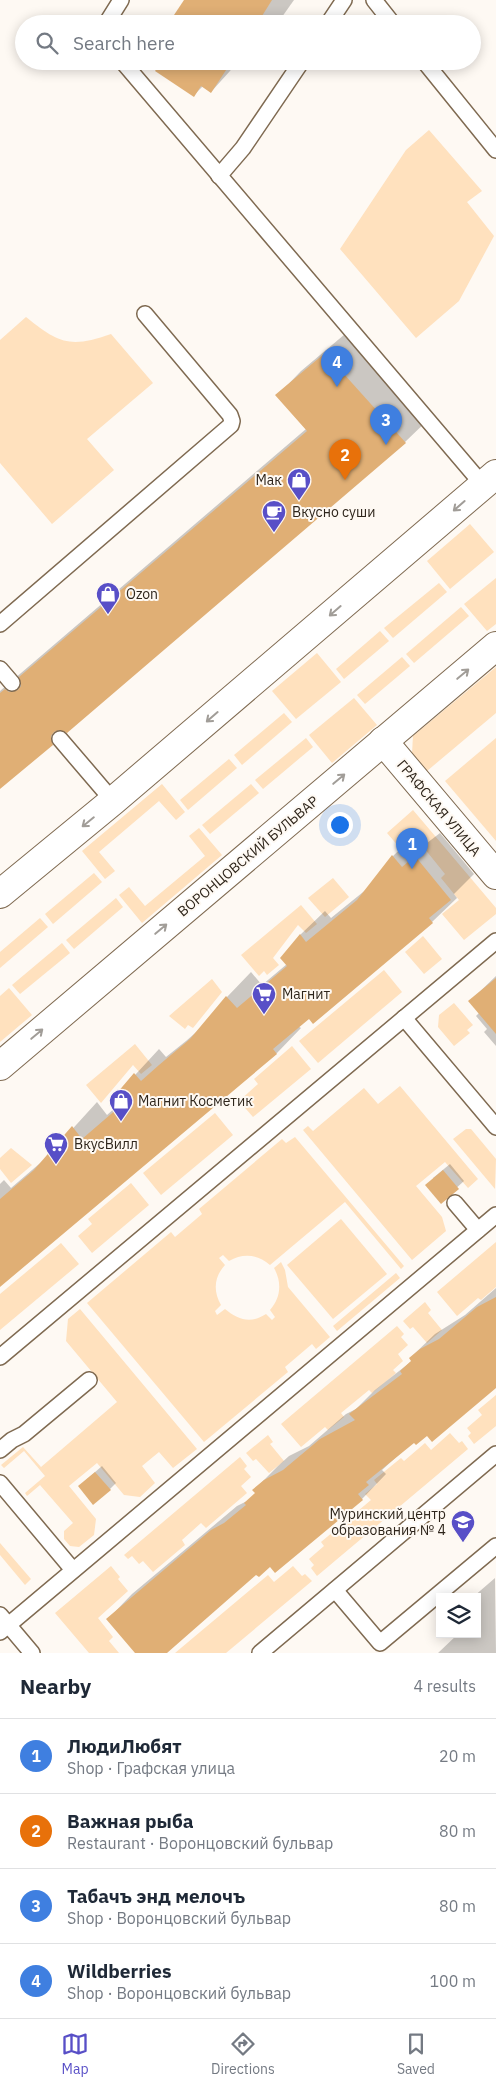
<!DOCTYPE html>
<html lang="en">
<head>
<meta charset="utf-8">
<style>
	body { margin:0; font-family:"IBM Plex Sans",sans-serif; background:#f6f6f7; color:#1f2937 }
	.controls { position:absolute; right:15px; bottom:15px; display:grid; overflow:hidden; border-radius:0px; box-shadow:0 2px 12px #0003 }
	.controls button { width:45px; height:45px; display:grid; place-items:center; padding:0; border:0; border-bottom:1px solid #e0e1e3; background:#fff; color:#1f2937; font:25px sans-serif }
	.you { position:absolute; left:339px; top:824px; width:18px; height:18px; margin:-12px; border:4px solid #fff; border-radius:50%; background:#1a73e8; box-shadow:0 0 0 8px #1a73e833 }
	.badge { display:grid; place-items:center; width:32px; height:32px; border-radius:50%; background:#584fc7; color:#fff; font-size:16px; font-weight:700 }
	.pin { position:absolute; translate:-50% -41px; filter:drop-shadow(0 1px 2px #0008) }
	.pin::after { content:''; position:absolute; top:26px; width:18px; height:15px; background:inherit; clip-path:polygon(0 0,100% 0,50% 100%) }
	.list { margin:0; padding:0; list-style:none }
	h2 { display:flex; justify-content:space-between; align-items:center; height:65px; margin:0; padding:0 20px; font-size:21px }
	h2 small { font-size:16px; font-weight:400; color:#747a83 }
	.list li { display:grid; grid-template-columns:32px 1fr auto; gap:15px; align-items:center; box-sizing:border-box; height:75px; padding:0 20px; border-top:1px solid #e0e1e3 }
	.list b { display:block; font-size:19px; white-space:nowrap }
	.list p { margin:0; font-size:16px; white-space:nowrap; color:#747a83 }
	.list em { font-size:16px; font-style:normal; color:#747a83 }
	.icon { flex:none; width:28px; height:28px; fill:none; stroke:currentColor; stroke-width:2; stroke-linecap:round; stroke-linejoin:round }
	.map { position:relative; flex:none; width:496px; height:1653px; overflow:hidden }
	.search { position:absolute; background:#fff; box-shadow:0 2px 12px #0003; left:15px; right:15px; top:15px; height:55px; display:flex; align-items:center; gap:12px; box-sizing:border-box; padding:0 18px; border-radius:28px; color:#747a83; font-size:19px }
	.sheet { height:365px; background:#fff }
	nav { display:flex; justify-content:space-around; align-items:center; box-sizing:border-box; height:70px; border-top:1px solid #e0e1e3; background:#fff; font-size:14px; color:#747a83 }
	nav a { display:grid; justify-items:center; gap:2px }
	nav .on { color:#584fc7 }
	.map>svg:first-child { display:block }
	.green { fill:#ffe1be }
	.shadow { fill:#0003 }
	.building { fill:#e0af75 }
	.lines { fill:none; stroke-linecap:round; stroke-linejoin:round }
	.lane-casing { stroke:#7f6a51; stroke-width:18 }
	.street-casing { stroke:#7f6a51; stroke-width:30 }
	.lane { stroke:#fff; stroke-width:15 }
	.street { stroke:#fff; stroke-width:28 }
	.oneway { stroke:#a19d98 }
	.labels { text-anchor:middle; stroke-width:4; stroke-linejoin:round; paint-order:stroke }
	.poi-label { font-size:14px; fill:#2e251b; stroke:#fef9f3; text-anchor:start }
	.street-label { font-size:14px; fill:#2e251b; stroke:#fef9f3 }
</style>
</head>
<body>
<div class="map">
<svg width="496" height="1653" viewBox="0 0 496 1653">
	<rect width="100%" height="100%" fill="#fef9f3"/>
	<g class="green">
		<path d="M 429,130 L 482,191 L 467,202 L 494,236 L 459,301 L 416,338 L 340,249 L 406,150 Z"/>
		<path d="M 26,317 C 59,344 71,348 111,334 L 153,383 L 87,439 L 114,470 L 52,524 L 0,463 L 0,340 Z"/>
		<path d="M 470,524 L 494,552 L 450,589 L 427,561 Z"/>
		<path d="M 496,578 L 496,624 L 487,631 L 464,604 Z"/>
		<path d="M 439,583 L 447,592 L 393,638 L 384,628 Z"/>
		<path d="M 461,607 L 469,616 L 414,663 L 406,654 Z"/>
		<path d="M 380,631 L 389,641 L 344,679 L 336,669 Z"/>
		<path d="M 317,653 L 341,682 L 296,719 L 272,691 Z"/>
		<path d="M 402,657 L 410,666 L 365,704 L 357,695 Z"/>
		<path d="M 496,667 L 496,713 L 427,771 L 412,753 L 413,736 Z"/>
		<path d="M 354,698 L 377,725 L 332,763 L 309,735 Z"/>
		<path d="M 284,713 L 292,722 L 242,765 L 234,755 Z"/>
		<path d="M 306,738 L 313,747 L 263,789 L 255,780 Z"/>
		<path d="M 496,738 L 496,841 L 445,781 Z"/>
		<path d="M 229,759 L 237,768 L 188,810 L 180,800 Z"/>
		<path d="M 162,784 L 185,812 L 176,820 L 159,801 L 99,852 L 115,871 L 105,879 L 82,851 Z"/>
		<path d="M 251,784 L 259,793 L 210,834 L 202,825 Z"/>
		<path d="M 413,810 L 496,908 L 496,914 L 464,940 L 442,914 L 459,900 L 441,878 L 445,874 L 420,843 L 406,855 L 387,833 Z"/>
		<path d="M 199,828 L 222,855 L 142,923 L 119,895 L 129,887 L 145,906 L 205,856 L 189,836 Z"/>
		<path d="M 94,873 L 102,882 L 53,924 L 45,914 Z"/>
		<path d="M 333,878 L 349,897 L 325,917 L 308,898 Z"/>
		<path d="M 116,898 L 123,907 L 74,949 L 66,940 Z"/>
		<path d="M 301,905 L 317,924 L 306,933 L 298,925 L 273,958 L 279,965 L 267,975 L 264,971 L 259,976 L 241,955 Z"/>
		<path d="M 40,918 L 48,927 L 0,968 L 0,952 Z"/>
		<path d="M 423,936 L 442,959 L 424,974 L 405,952 Z"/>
		<path d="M 62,943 L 70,953 L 20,994 L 12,985 Z"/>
		<path d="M 384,970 L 402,992 L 318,1063 L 299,1041 Z"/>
		<path d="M 212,979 L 222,992 L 193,1028 L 188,1025 L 185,1029 L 169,1016 Z"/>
		<path d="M 9,988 L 32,1015 L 0,1042 L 0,996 Z"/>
		<path d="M 454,1003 L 473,1025 L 467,1030 L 470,1033 L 454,1046 L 438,1027 L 439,1015 Z"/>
		<path d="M 135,1044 L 152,1065 L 141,1074 L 133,1065 L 101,1103 L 86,1085 Z"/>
		<path d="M 292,1046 L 311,1069 L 253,1117 L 239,1101 L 258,1084 L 254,1079 Z"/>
		<path d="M 400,1086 L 478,1179 L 468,1188 L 445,1162 L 416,1186 L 442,1217 L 446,1231 L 412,1260 L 303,1130 L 308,1126 L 313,1131 L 364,1088 L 378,1104 Z"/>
		<path d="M 215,1113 L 233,1135 L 161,1195 L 143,1173 Z"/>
		<path d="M 466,1129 L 471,1129 L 496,1159 L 495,1189 L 453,1139 Z"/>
		<path d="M 295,1137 L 404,1266 L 401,1269 L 345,1202 L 270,1265 C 257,1254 243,1253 229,1261 L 223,1255 L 219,1258 L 225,1265 C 214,1277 213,1291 221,1305 L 215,1311 L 217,1315 L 225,1309 C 238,1320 251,1324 266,1314 L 272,1320 L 275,1317 L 270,1310 C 281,1298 282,1282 274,1268 L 281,1262 L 285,1270 L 288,1287 L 330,1337 L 316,1349 L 312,1344 L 285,1367 L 288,1372 L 204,1442 L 87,1303 L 171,1232 L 175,1237 L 202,1214 L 199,1209 L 282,1139 L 286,1143 Z"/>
		<path d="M 11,1148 L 32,1165 L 11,1183 L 0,1169 L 0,1158 Z"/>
		<path d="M 131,1183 L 149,1205 L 92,1253 L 78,1236 L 92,1224 L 88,1219 Z"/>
		<path d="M 341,1219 L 387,1274 L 333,1319 L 287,1265 Z"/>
		<path d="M 496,1242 L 496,1287 L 481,1300 L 478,1298 L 457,1316 L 437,1292 Z"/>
		<path d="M 61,1243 L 79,1264 L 0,1330 L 0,1294 Z"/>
		<path d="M 396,1273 L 400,1278 L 337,1331 L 333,1326 Z"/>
		<path d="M 425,1302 L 431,1310 L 428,1313 L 442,1330 L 427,1343 L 413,1327 L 410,1329 L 403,1321 Z"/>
		<path d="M 80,1309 L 197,1449 L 173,1468 L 159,1452 L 142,1466 L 155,1483 L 140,1497 L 124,1495 L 97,1463 L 69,1486 L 96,1519 L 94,1535 L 79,1547 L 70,1546 L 64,1539 L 64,1531 L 73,1523 L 40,1485 L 27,1496 L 25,1493 L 45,1476 L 24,1451 L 4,1468 L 1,1465 L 23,1447 L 41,1467 L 117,1402 L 66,1341 L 68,1319 Z"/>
		<path d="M 397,1326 L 404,1334 L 401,1337 L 408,1345 L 398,1354 L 403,1361 L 393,1370 L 396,1373 L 372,1393 L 369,1390 L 341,1413 L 344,1417 L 328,1430 L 325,1427 L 301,1447 L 281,1424 Z"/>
		<path d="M 496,1395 L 496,1426 L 474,1444 L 468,1436 L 471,1433 L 467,1428 L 482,1415 L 478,1410 Z"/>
		<path d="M 450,1433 L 459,1443 L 462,1441 L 468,1449 L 317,1576 L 311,1568 L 314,1565 L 309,1559 L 324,1546 L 321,1542 L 371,1500 L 365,1494 L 377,1484 L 374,1480 L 401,1458 L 404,1461 L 425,1443 L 431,1450 Z"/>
		<path d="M 268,1435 L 273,1442 L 270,1444 L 284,1461 L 269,1473 L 256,1459 L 253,1461 L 246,1453 Z"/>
		<path d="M 240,1457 L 247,1466 L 244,1469 L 251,1477 L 241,1486 L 247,1493 L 206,1528 L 201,1523 L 182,1540 L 185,1545 L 153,1572 L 143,1561 L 139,1564 L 132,1556 L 128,1559 L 124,1555 Z"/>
		<path d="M 0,1543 L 31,1579 L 25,1585 L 0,1555 Z"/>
		<path d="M 111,1566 L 120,1577 L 118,1579 L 128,1591 L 98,1618 L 113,1637 L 109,1641 L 119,1653 L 89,1653 L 55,1613 Z"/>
		<path d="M 293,1566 L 302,1576 L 305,1574 L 312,1581 L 226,1653 L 175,1653 L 268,1575 L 274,1582 Z"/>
	</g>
	<g class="shadow">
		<path d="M 185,0 L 294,0 L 277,24 L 170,24 Z"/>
		<path d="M 163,61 L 239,61 L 211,92 L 203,86 L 194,95 Z"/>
		<path d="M 351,329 L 430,418 L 405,442 L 0,788 L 0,691 L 306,429 L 277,396 L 301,371 Z"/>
		<path d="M 418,832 L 427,843 L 440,833 L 474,874 L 454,894 L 457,898 L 432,922 L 298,1026 L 301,1028 L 277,1053 L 0,1285 L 0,1184 L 4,1180 L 11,1188 L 46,1158 L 97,1102 L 107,1115 L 117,1106 L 112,1100 L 159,1049 L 166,1057 L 186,1041 L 202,1027 L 227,997 L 251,972 L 262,985 L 287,964 L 300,935 L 325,911 L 331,918 L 368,888 L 393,856 Z"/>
		<path d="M 496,976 L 496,1046 L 484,1032 L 487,1029 L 476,1016 L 480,1012 L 470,1001 Z"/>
		<path d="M 450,1164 L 464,1181 L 441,1202 L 433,1178 Z"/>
		<path d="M 496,1288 L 496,1387 L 414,1441 L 382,1470 L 386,1474 L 362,1499 L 257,1573 L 165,1653 L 136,1653 L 108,1619 L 132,1594 L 237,1506 L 249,1500 L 256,1493 L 254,1490 L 278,1466 L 289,1456 L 309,1446 L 346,1414 L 356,1409 L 375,1390 L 408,1364 L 412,1361 L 410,1358 L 435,1334 L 465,1315 Z"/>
		<path d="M 102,1466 L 116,1483 L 110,1489 L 86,1480 Z"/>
		<path d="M 495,1578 L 496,1653 L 438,1653 L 458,1634 L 477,1634 L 477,1597 L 473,1597 Z"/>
	</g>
	<g class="building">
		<path d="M 184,0 L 272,0 L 257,24 L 168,24 Z"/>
		<path d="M 162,61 L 232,61 L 211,93 L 201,86 L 194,97 L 155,71 Z"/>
		<path d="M 325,353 L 406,443 L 67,733 L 59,730 L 54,732 L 51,736 L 53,745 L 0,789 L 0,693 L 5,689 L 9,692 L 18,690 L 21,686 L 19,677 L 307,431 L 275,395 Z"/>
		<path d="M 392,855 L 402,867 L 415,856 L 451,900 L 429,918 L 433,923 L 313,1024 L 309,1019 L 273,1049 L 277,1054 L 0,1287 L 0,1199 L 34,1170 L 72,1126 L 82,1139 L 118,1108 L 111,1100 L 134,1073 L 141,1081 L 159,1065 L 190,1039 L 226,996 L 237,1008 L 287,966 L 280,958 L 300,934 L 306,942 L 357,900 Z"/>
		<path d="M 496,978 L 496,1034 L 468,1001 Z"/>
		<path d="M 443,1170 L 459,1189 L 441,1204 L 425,1185 Z"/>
		<path d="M 496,1297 L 496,1388 L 432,1442 L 427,1436 L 416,1445 L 414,1443 L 366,1482 L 369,1485 L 358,1494 L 363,1500 L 275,1573 L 270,1567 L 259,1577 L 256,1575 L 167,1653 L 135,1653 L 106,1619 L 211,1530 L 224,1523 L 246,1505 L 244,1503 L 255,1493 L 252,1490 L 264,1480 L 283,1470 L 320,1439 L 355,1420 L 349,1414 L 402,1374 L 400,1371 L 411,1361 L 409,1358 L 420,1349 L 439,1339 L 477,1307 Z"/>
		<path d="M 95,1472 L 111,1490 L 93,1505 L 78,1486 Z"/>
	</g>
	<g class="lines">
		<g class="lane-casing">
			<g id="lane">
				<path d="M 374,0 L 393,24"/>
				<path d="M 106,24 L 121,0"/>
				<path d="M 328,24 L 344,0"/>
				<path d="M 122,61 L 483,485"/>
				<path d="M 424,61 L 496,150"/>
				<path d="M 219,176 L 243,148 L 302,61"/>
				<path d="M 0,624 L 231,425 L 232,421 L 230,415 L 145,314"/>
				<path d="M 0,669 L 12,683"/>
				<path d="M 60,739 L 113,801"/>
				<path d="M 404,1018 L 496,1127"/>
				<path d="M 455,1203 L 478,1230"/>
				<path d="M 0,1357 L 496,941"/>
				<path d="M 0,1450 L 12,1440 L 24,1434 L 89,1380"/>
				<path d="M 0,1483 L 73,1570"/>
				<path d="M 335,1590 L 380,1643 L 496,1546"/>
				<path d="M 0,1615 L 32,1653"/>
				<path d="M 0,1632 L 496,1215"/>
				<path d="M 260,1653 L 496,1454"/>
			</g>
		</g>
		<g class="street-casing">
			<g id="street">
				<path d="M 383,741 L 496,875"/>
				<path d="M 0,894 L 113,801 L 496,474"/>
				<path d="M 0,1066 L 496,646"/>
			</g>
		</g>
		<use href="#lane" class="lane"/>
		<use href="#street" class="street"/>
	</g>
	<defs><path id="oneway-shaft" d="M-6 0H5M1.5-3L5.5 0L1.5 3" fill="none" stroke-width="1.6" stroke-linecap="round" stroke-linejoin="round" transform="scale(1.25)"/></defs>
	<g class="oneway">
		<use href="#oneway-shaft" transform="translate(459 506) rotate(139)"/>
		<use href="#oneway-shaft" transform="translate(335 611) rotate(139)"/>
		<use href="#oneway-shaft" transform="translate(463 674) rotate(-40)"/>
		<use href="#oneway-shaft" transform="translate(212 717) rotate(139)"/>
		<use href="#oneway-shaft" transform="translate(339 779) rotate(-40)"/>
		<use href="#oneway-shaft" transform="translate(88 822) rotate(141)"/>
		<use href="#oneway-shaft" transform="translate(161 929) rotate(-40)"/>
		<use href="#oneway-shaft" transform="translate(37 1034) rotate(-40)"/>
	</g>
	<defs>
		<g id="shop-pin" transform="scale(1.25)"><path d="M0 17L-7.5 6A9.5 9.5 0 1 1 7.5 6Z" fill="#584fc7" stroke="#fef9f3"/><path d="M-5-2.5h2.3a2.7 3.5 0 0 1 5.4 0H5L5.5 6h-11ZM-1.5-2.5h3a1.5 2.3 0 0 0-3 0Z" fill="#fff"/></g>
		<g id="cafe-pin" transform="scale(1.25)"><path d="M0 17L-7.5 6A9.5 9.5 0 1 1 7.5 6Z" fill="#584fc7" stroke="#fef9f3"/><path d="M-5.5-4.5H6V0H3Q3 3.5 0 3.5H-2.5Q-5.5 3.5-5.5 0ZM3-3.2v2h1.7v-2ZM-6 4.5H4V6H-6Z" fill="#fff"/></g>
		<g id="supermarket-pin" transform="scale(1.25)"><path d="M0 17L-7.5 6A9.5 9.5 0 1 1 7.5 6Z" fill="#584fc7" stroke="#fef9f3"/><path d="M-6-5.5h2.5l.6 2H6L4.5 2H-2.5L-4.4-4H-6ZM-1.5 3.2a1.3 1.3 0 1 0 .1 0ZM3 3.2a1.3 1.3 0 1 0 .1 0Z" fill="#fff"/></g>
		<g id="school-pin" transform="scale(1.25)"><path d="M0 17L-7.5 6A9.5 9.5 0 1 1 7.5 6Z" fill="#584fc7" stroke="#fef9f3"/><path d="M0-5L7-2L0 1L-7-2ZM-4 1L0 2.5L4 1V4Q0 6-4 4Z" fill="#fff"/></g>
	</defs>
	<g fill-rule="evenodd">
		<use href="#shop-pin" x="299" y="480"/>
		<use href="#cafe-pin" x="274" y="512"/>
		<use href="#shop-pin" x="108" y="594"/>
		<use href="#supermarket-pin" x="264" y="994"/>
		<use href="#shop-pin" x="121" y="1101"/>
		<use href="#supermarket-pin" x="56" y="1144"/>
		<use href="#school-pin" x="463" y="1522"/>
	</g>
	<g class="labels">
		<g class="poi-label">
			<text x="282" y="485" text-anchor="end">Мак</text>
			<text x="292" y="517">Вкусно суши</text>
			<text x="126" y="599">Ozon</text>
			<text x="282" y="999">Магнит</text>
			<text x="138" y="1106">Магнит Косметик</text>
			<text x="74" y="1149">ВкусВилл</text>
			<text x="446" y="1519" text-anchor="end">Муринский центр<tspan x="446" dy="16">образования № 4</tspan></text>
		</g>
		<g class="street-label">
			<text transform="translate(439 808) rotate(50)" y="5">ГРАФСКАЯ УЛИЦА</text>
			<text transform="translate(248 856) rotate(-40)" y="5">ВОРОНЦОВСКИЙ БУЛЬВАР</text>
		</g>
	</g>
</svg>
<div class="controls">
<button><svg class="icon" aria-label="layers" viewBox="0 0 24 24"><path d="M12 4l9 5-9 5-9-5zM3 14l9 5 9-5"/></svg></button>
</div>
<div class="you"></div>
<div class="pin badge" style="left:412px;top:869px;background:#3f7fe0">1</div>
<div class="pin badge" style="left:345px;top:480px;background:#e8710a">2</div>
<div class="pin badge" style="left:386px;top:445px;background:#3f7fe0">3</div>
<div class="pin badge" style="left:337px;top:387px;background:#3f7fe0">4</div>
<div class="search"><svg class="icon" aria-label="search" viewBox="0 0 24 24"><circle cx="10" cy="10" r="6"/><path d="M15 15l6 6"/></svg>Search here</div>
</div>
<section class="sheet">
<h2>Nearby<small>4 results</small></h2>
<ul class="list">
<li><span class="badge" style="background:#3f7fe0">1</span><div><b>ЛюдиЛюбят</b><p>Shop · Графская улица</p></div><em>20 m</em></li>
<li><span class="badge" style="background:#e8710a">2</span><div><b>Важная рыба</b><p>Restaurant · Воронцовский бульвар</p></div><em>80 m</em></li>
<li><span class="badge" style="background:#3f7fe0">3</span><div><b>Табачъ энд мелочъ</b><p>Shop · Воронцовский бульвар</p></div><em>80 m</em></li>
<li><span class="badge" style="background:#3f7fe0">4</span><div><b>Wildberries</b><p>Shop · Воронцовский бульвар</p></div><em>100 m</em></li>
</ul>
</section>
<nav>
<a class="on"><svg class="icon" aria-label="map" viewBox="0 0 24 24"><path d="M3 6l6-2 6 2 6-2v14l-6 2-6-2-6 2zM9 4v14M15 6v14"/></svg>Map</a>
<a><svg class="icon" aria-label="directions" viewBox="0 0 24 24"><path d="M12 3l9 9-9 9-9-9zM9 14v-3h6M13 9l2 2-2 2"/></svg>Directions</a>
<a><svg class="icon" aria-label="saved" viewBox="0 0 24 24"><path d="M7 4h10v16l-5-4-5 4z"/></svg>Saved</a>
</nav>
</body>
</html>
